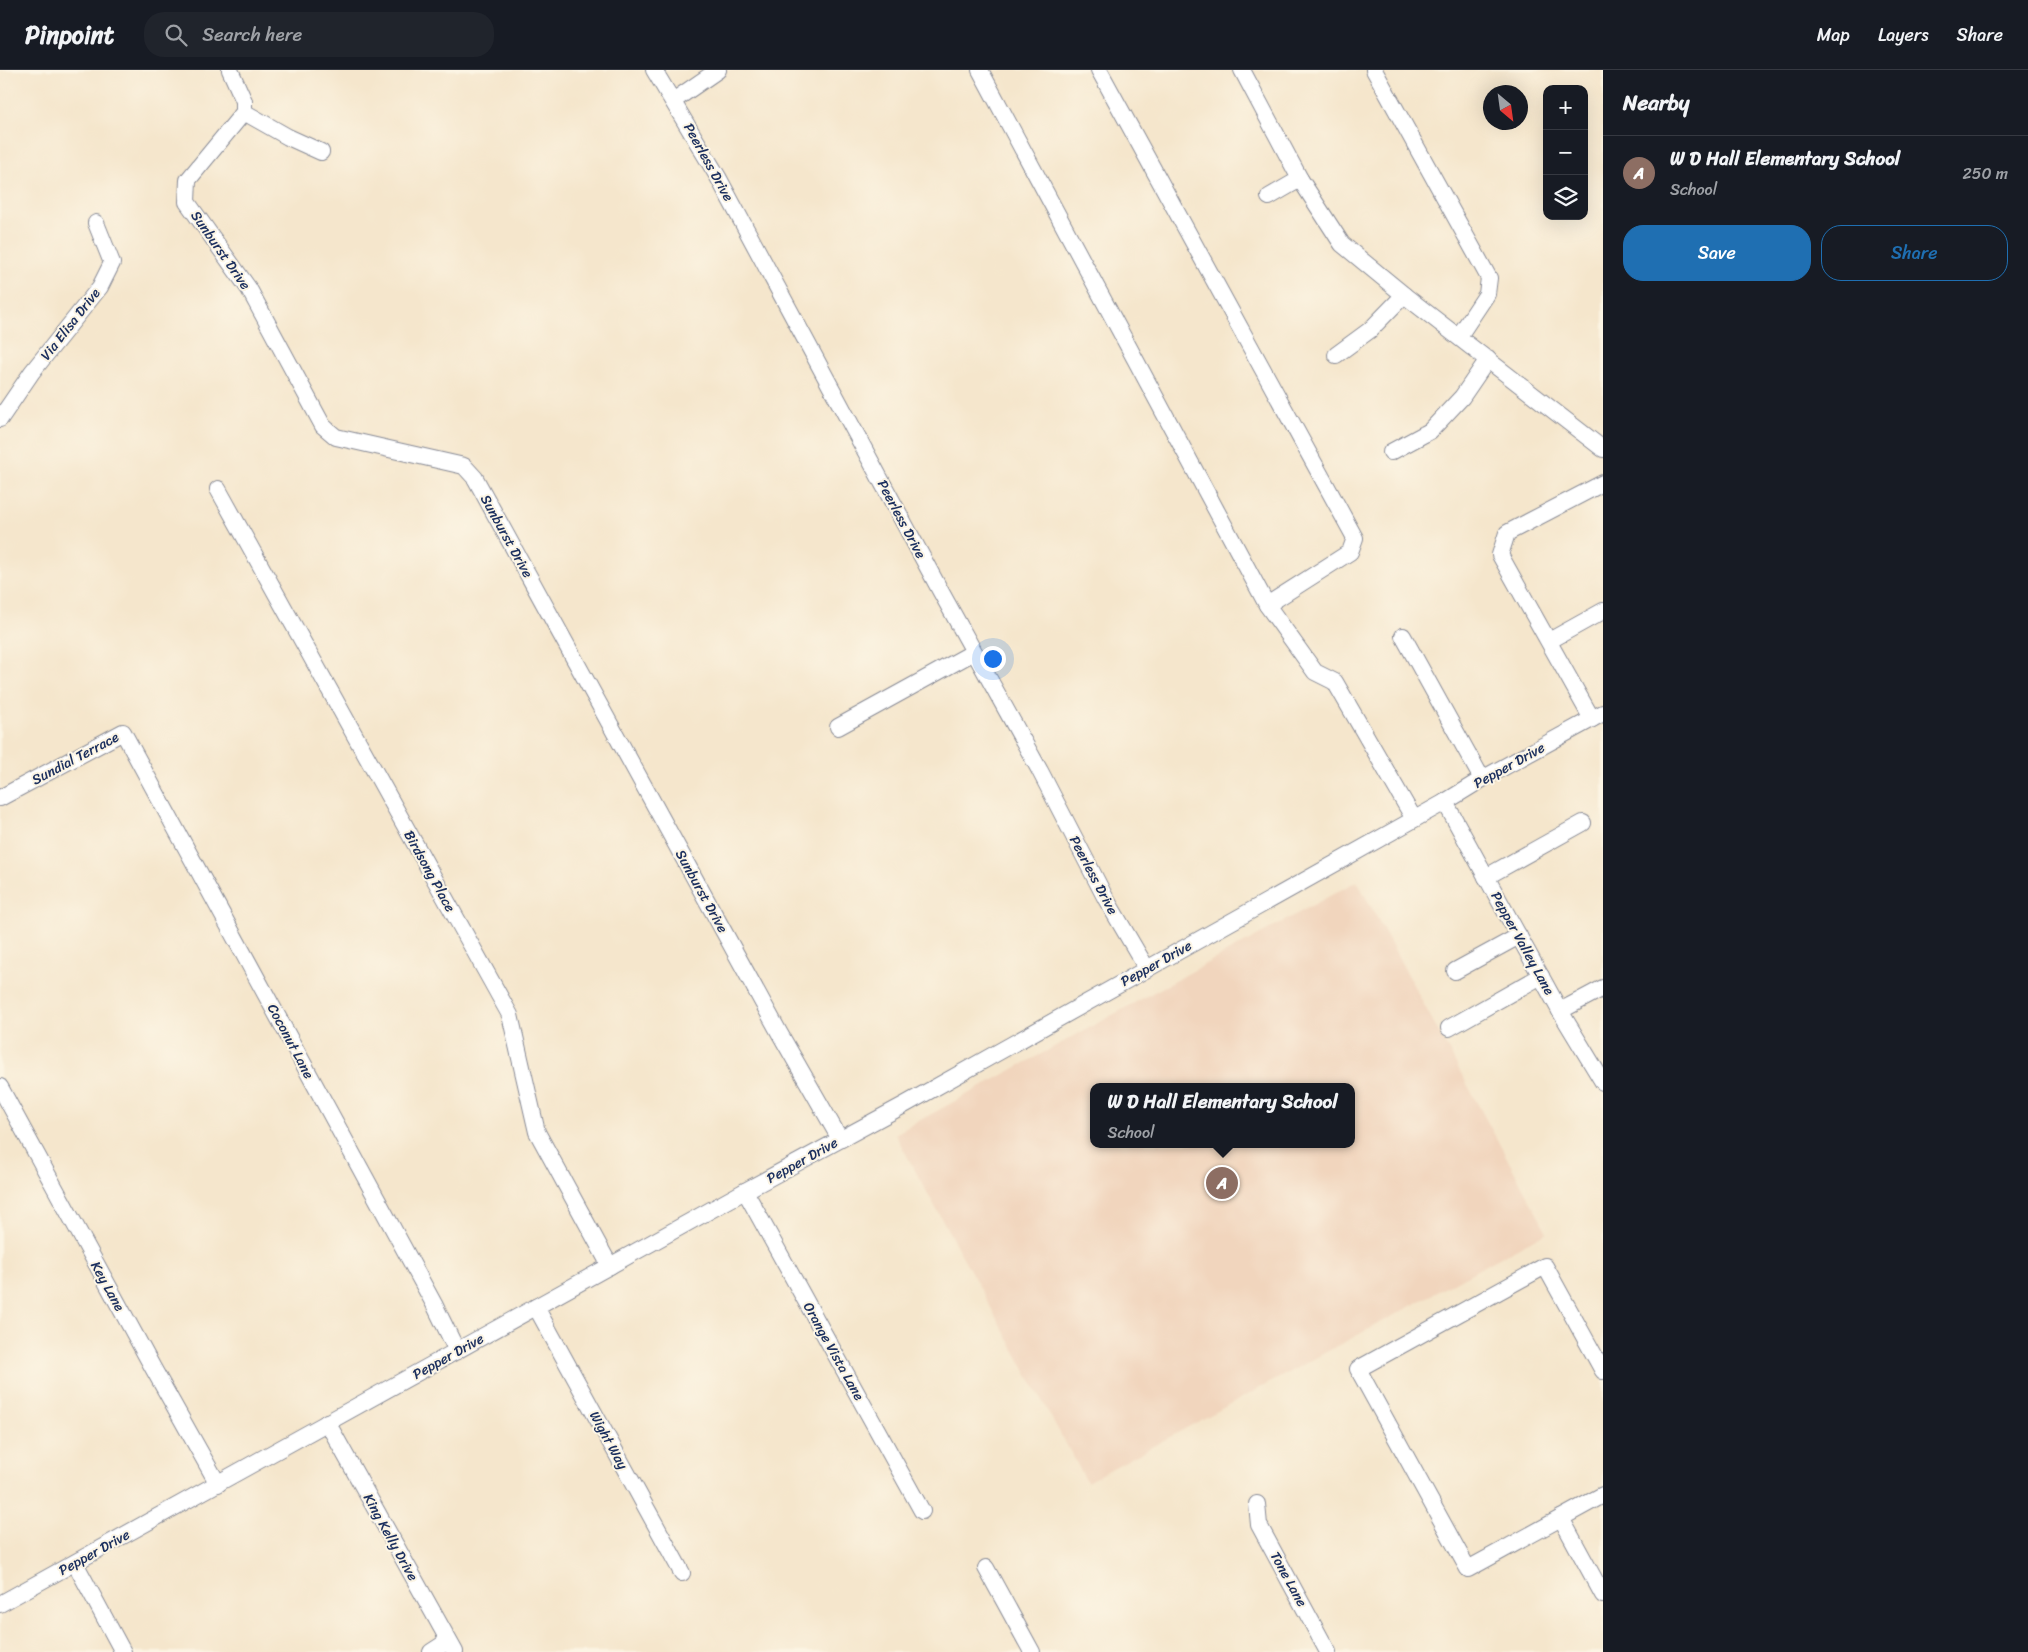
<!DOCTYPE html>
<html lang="en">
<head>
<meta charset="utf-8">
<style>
	body { margin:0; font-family:Sriracha,sans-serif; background:#20242c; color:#f1f3f6 }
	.controls { position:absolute; right:15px; top:15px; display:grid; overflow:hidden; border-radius:10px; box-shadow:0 5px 20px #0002 }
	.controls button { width:45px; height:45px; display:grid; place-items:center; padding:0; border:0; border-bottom:1px solid #363941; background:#171b24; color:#f1f3f6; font:25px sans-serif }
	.compass { position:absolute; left:1483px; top:15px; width:45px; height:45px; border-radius:50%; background:#171b24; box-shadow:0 5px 20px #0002; rotate:151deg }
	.you { position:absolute; left:992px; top:588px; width:18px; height:18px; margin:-12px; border:4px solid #fff; border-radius:50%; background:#1a73e8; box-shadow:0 0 0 8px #1a73e833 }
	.badge { display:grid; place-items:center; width:32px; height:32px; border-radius:50%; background:#1f6fb2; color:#fff; font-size:16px; font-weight:700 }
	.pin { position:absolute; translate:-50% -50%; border:2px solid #fff; box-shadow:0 1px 5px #0006 }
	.popup { position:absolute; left:1090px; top:1013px; width:265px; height:65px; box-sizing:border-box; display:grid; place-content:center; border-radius:10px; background:#171b24; filter:drop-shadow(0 1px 4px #0005); font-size:16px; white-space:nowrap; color:#9ea1a6 }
	.popup b { font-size:19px; color:#f1f3f6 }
	.popup::after { content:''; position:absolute; left:50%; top:100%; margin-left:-10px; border:10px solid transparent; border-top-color:#171b24 }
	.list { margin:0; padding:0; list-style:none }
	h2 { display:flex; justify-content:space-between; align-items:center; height:65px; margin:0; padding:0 20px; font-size:21px }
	h2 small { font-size:16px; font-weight:400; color:#9ea1a6 }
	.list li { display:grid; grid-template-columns:32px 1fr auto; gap:15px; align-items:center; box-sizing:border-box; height:75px; padding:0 20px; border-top:1px solid #363941 }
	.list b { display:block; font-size:19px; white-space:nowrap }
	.list p { margin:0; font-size:16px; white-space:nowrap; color:#9ea1a6 }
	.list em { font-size:16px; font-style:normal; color:#9ea1a6 }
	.actions { display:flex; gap:10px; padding:15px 20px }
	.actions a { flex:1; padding:11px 0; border:1px solid #1f6fb2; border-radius:20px; text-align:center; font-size:18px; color:#1f6fb2 }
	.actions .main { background:#1f6fb2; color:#fff }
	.icon { flex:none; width:28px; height:28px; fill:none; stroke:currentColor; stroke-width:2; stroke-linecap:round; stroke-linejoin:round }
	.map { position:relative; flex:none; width:1603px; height:1582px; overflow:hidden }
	header { display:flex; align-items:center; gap:30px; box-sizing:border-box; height:70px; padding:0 25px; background:#171b24; border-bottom:1px solid #363941 }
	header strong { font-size:24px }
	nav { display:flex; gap:28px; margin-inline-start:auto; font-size:18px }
	.search { width:350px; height:45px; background:#20242c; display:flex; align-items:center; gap:12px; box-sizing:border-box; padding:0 18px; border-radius:20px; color:#9ea1a6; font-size:19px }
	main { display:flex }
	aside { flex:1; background:#171b24 }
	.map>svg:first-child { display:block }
	.built { fill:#f1d5bd; fill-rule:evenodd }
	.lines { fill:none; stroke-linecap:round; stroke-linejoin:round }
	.minor-casing { stroke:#888a95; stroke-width:18 }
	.minor { stroke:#fff; stroke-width:16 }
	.labels { text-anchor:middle; stroke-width:4; stroke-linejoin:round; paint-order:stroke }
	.street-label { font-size:14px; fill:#1b2f5e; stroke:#fcf5e5 }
</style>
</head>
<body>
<header>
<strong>Pinpoint</strong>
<div class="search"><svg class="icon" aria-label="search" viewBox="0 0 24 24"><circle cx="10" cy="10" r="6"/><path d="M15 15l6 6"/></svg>Search here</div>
<nav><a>Map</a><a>Layers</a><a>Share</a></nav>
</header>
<main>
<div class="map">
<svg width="1603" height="1582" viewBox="0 0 1603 1582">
	<rect width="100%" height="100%" fill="#fcf5e5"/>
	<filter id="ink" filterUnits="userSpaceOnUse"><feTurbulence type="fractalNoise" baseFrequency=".02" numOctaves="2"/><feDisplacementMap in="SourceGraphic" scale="10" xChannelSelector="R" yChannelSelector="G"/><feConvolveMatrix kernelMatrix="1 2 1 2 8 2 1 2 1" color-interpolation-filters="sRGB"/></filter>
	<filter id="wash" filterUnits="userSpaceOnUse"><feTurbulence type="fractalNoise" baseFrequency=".0096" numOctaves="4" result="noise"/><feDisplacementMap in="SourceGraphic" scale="20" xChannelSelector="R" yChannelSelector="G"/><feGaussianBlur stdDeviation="1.12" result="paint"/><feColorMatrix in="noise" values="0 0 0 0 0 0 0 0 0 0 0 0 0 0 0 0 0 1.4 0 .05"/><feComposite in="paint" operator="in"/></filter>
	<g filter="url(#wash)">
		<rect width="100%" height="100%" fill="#f5e6cc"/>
		<path class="built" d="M 1357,811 L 1547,1162 L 1087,1412 L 895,1064 ZM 1093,1017 L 1351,1017 L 1351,1074 L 1093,1074 Z"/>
	</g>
	<g filter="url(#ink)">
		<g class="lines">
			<g class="minor-casing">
				<g id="minor">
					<path d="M 230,0 L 244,31 L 244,42"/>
					<path d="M 654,0 L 718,107 L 941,522 L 1040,701 L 1106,829 L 1147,899"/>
					<path d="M 980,0 L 1267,535 L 1315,602 L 1335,612 L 1414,749"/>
					<path d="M 1099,0 L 1355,468 L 1350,482 L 1267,535"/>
					<path d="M 1242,0 L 1300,109 L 1342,174 L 1404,225 L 1603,379"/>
					<path d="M 1374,0 L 1489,208 L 1487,224 L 1459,266"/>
					<path d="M 673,31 L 718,0"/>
					<path d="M 321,82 L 288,67 L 244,42 L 188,110 L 187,132 L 249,219 L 323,356 L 336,367 L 464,396 L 475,408 L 780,964 L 840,1069"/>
					<path d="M 1269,127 L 1300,109"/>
					<path d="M 1336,285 L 1370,260 L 1404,225"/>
					<path d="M 0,349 L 32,302 L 100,217 L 112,193 L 96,153"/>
					<path d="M 1391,382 L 1430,361 L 1462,327 L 1488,289"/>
					<path d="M 218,419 L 510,945 L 537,1062 L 610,1196"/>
					<path d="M 1403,566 L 1482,709"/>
					<path d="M 1549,571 L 1603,541"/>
					<path d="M 1592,649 L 1500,485 L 1507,463 L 1603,413"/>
					<path d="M 838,657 L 974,582"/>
					<path d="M 0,728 L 123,662 L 434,1234 L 457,1281"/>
					<path d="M 1445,732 L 1560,941 L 1603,1012"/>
					<path d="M 1486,807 L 1583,753"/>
					<path d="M 1455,901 L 1519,866"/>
					<path d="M 1560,941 L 1603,918"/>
					<path d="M 1449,958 L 1541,906"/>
					<path d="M 0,1017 L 153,1298 L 218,1414"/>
					<path d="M 745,1121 L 922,1441"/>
					<path d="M 536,1237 L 682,1503"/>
					<path d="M 1603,1301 L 1545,1196 L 1358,1299 L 1468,1499 L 1603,1425"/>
					<path d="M 327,1352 L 455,1582"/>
					<path d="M 1257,1434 L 1259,1455 L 1328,1582"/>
					<path d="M 1561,1448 L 1603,1525"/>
					<path d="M 75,1493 L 123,1582"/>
					<path d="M 986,1498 L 1032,1582"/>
					<path d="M 0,1534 L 745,1121 L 904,1035 L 1445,732 L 1484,708 L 1603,643"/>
					<path d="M 431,1582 L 448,1571"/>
				</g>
			</g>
			<use href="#minor" class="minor"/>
		</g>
	</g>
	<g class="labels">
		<g class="street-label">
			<text transform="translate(709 92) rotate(61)" y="5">Peerless Drive</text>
			<text transform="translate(221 180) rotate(55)" y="5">Sunburst Drive</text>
			<text transform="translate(70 254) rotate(-52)" y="5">Via Elisa Drive</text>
			<text transform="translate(902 449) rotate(62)" y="5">Peerless Drive</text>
			<text transform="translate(507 466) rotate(61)" y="5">Sunburst Drive</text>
			<text transform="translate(75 688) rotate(-28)" y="5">Sundial Terrace</text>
			<text transform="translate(1509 695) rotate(-29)" y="5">Pepper Drive</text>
			<text transform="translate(430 801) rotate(61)" y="5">Birdsong Place</text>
			<text transform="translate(1094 805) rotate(62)" y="5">Peerless Drive</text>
			<text transform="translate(702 821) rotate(61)" y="5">Sunburst Drive</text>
			<text transform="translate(1523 873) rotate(61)" y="5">Pepper Valley Lane</text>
			<text transform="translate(1156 893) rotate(-29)" y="5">Pepper Drive</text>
			<text transform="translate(291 971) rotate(62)" y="5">Coconut Lane</text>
			<text transform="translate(802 1090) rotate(-29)" y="5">Pepper Drive</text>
			<text transform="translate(108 1216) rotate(61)" y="5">Key Lane</text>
			<text transform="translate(834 1281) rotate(61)" y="5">Orange Vista Lane</text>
			<text transform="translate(448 1286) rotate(-29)" y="5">Pepper Drive</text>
			<text transform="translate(609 1370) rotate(61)" y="5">Wight Way</text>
			<text transform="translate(391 1467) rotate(61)" y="5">King Kelly Drive</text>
			<text transform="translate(94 1482) rotate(-29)" y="5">Pepper Drive</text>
			<text transform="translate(1289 1509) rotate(61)" y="5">Tone Lane</text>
		</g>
	</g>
</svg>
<div class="controls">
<button>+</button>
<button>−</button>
<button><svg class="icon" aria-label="layers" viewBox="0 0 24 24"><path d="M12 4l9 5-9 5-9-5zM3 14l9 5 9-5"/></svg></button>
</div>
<svg class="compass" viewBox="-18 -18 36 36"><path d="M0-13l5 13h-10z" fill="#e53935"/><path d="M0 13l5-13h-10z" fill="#9ea1a6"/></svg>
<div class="you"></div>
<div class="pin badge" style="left:1222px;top:1113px;background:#8d6e63">A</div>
<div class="popup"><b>W D Hall Elementary School</b>School</div>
</div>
<aside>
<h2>Nearby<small></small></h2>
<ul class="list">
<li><span class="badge" style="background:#8d6e63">A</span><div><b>W D Hall Elementary School</b><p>School</p></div><em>250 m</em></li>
</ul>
<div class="actions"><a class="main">Save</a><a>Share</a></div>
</aside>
</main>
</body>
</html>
